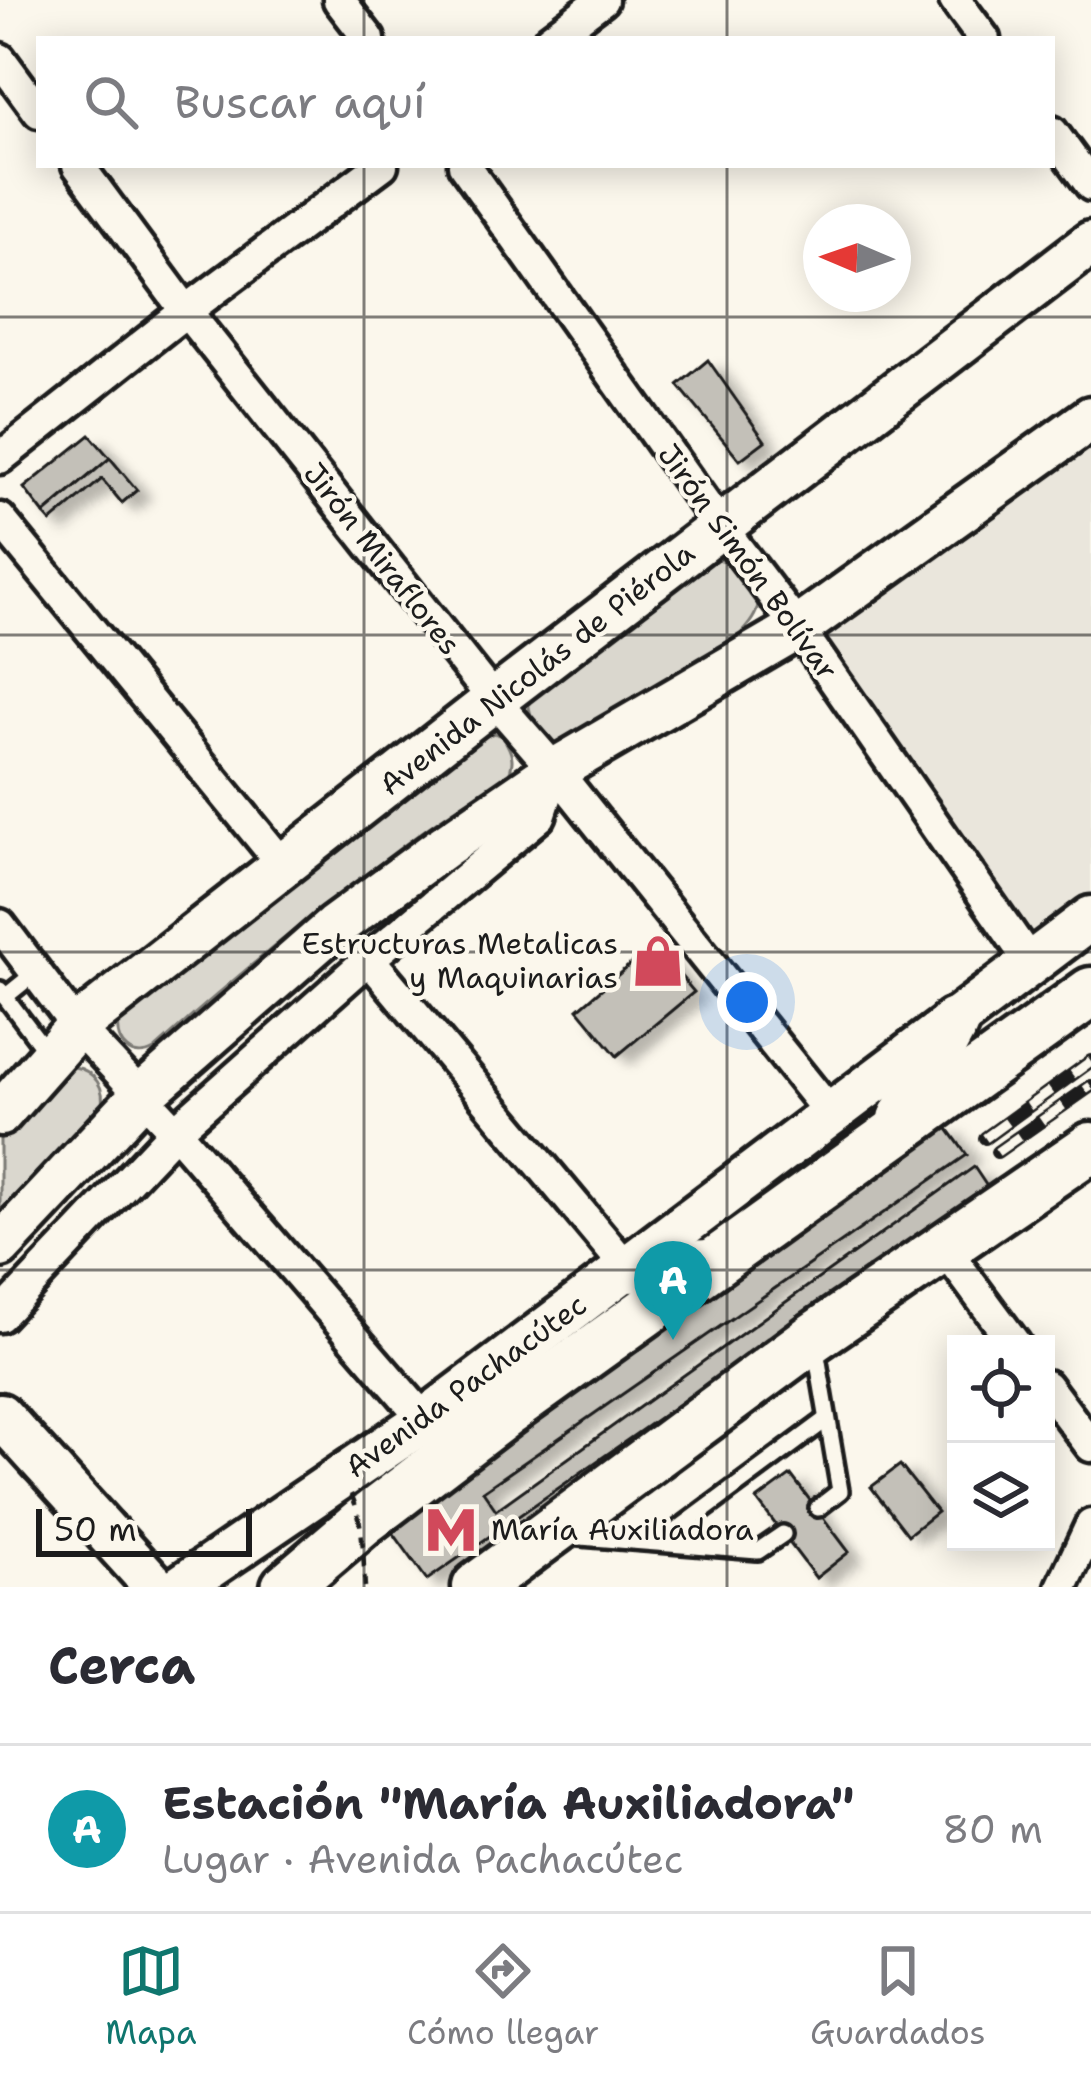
<!DOCTYPE html>
<html lang="es">
<head>
<meta charset="utf-8">
<style>
	body { margin:0; font-family:"Shantell Sans",sans-serif; background:#f7f7f7; color:#2b2b33 }
	.controls { position:absolute; right:36px; bottom:36px; display:grid; overflow:hidden; border-radius:0px; box-shadow:0 6px 30px #0003 }
	.controls button { width:108px; height:108px; display:grid; place-items:center; padding:0; border:0; border-bottom:3px solid #e1e1e2; background:#fff; color:#2b2b33; font:60px sans-serif }
	.compass { position:absolute; left:803px; top:204px; width:108px; height:108px; border-radius:50%; background:#fff; box-shadow:0 6px 30px #0003; rotate:272deg }
	.scale { position:absolute; left:36px; bottom:30px; width:216px; box-sizing:border-box; padding-left:12px; border:6px solid #1c1c1c; border-top:0; font-size:33px; line-height:42px; white-space:nowrap; color:#1c1c1c; -webkit-text-stroke:9px #fbf7ec; paint-order:stroke }
	.you { position:absolute; left:747px; top:1002px; width:42px; height:42px; margin:-30px; border:9px solid #fff; border-radius:50%; background:#1a73e8; box-shadow:0 0 0 18px #1a73e833 }
	.badge { display:grid; place-items:center; width:78px; height:78px; border-radius:50%; background:#0f766e; color:#fff; font-size:39px; font-weight:700 }
	.pin { position:absolute; translate:-50% -99px; filter:drop-shadow(0 3px 6px #0008) }
	.pin::after { content:''; position:absolute; top:63px; width:42px; height:36px; background:inherit; clip-path:polygon(0 0,100% 0,50% 100%) }
	.list { margin:0; padding:0; list-style:none }
	h2 { display:flex; justify-content:space-between; align-items:center; height:156px; margin:0; padding:0 48px; font-size:51px }
	h2 small { font-size:39px; font-weight:400; color:#7c7c81 }
	.list li { display:grid; grid-template-columns:78px 1fr auto; gap:36px; align-items:center; box-sizing:border-box; height:168px; padding:0 48px; border-top:3px solid #e1e1e2 }
	.list b { display:block; font-size:45px; white-space:nowrap }
	.list p { margin:0; font-size:39px; white-space:nowrap; color:#7c7c81 }
	.list em { font-size:39px; font-style:normal; color:#7c7c81 }
	.icon { flex:none; width:66px; height:66px; fill:none; stroke:currentColor; stroke-width:2; stroke-linecap:round; stroke-linejoin:round }
	.map { position:relative; flex:none; width:1091px; height:1587px; overflow:hidden }
	.search { position:absolute; background:#fff; box-shadow:0 6px 30px #0003; left:36px; right:36px; top:36px; height:132px; display:flex; align-items:center; gap:30px; box-sizing:border-box; padding:0 42px; border-radius:0px; color:#7c7c81; font-size:45px }
	.sheet { height:324px; background:#fff }
	nav { display:flex; justify-content:space-around; align-items:center; box-sizing:border-box; height:168px; border-top:3px solid #e1e1e2; background:#fff; font-size:33px; color:#7c7c81 }
	nav a { display:grid; justify-items:center; gap:6px }
	nav .on { color:#0f766e }
	.map>svg:first-child { display:block }
	.built { fill:#eae6dc }
	.green { fill:#dad7ce; stroke:#7b7a75; stroke-width:3 }
	.building { fill:#c3c0b8; stroke:#1c1c1c; stroke-width:3; filter:url(#shadow) }
	.lines { fill:none; stroke-linecap:round; stroke-linejoin:round }
	.lane-casing { stroke:#1c1c1c; stroke-width:24 }
	.street-casing { stroke:#1c1c1c; stroke-width:39 }
	.secondary-casing { stroke:#1c1c1c; stroke-width:51 }
	.primary-casing { stroke:#1c1c1c; stroke-width:57 }
	.lane { stroke:#fbf7ec; stroke-width:15 }
	.street { stroke:#fbf7ec; stroke-width:30 }
	.secondary { stroke:#fbf7ec; stroke-width:42 }
	.primary { stroke:#fbf7ec; stroke-width:48 }
	.rail-casing { stroke:#1c1c1c; stroke-width:14 }
	.rail { stroke:#fbf7ec; stroke-width:9; stroke-dasharray:27; stroke-linecap:butt }
	.path-bridge { stroke:#1c1c1c; stroke-width:4.5; stroke-dasharray:12 9; stroke-linecap:butt }
	.grid { fill:none; stroke:#1c1c1c; stroke-width:3; stroke-opacity:0.55 }
	.labels { text-anchor:middle; stroke-width:9; stroke-linejoin:round; paint-order:stroke }
	.street-label { font-size:30px; fill:#1c1c1c; stroke:#fbf7ec }
	.poi-label { font-size:30px; fill:#1c1c1c; stroke:#fbf7ec; text-anchor:end }
</style>
</head>
<body>
<div class="map">
<svg width="1091" height="1587" viewBox="0 0 1091 1587">
	<defs>
		<filter id="shadow"><feDropShadow dx="13" dy="8" stdDeviation="6" flood-color="#0004"/></filter>
	</defs>
	<rect width="100%" height="100%" fill="#fbf7ec"/>
	<filter id="ink" filterUnits="userSpaceOnUse"><feTurbulence type="fractalNoise" baseFrequency=".00833" numOctaves="2"/><feDisplacementMap in="SourceGraphic" scale="24" xChannelSelector="R" yChannelSelector="G"/><feConvolveMatrix kernelMatrix="1 2 1 2 8 2 1 2 1" color-interpolation-filters="sRGB"/></filter>
	<g filter="url(#ink)">
		<path class="built" d="M 1091,435 L 1091,942 L 1051,970 L 796,654 Z"/>
		<g class="green">
			<path d="M 716,559 C 729,561 732,564 741,573 C 769,602 759,614 734,641 L 569,743 L 552,746 C 538,731 526,716 529,694 L 704,560 Z"/>
			<path d="M 494,733 L 503,737 C 512,752 516,761 507,778 C 458,804 413,838 369,872 C 294,928 223,988 154,1050 C 132,1062 115,1044 118,1022 L 471,742 Z"/>
			<path d="M 74,1067 C 94,1070 107,1089 101,1108 L 0,1221 L 0,1137 C 21,1114 43,1076 74,1067 Z"/>
		</g>
		<g class="building">
			<path d="M 708,360 L 765,441 L 740,460 L 678,385 Z"/>
			<path d="M 90,435 L 110,458 L 44,514 L 24,488 Z"/>
			<path d="M 110,458 L 137,490 L 122,503 L 102,479 L 51,522 L 44,514 Z"/>
			<path d="M 654,944 L 694,992 L 617,1056 L 578,1009 Z"/>
			<path d="M 946,1126 L 967,1155 L 483,1491 L 496,1510 L 974,1167 L 988,1188 L 427,1580 L 387,1524 Z"/>
			<path d="M 900,1465 L 937,1512 L 908,1535 L 871,1487 Z"/>
			<path d="M 791,1475 L 849,1552 L 816,1578 L 757,1500 Z"/>
		</g>
		<g class="lines">
			<g class="lane-casing">
				<g id="lane">
					<path d="M 0,990 L 49,1055"/>
					<path d="M 5,997 L 36,972"/>
					<path d="M 815,1344 L 840,1491 L 818,1508"/>
					<path d="M 568,1536 L 758,1551 L 783,1534"/>
					<path d="M 661,1542 L 827,1419"/>
				</g>
			</g>
			<g class="street-casing">
				<g id="street">
					<path d="M 339,0 L 369,39"/>
					<path d="M 955,0 L 984,39"/>
					<path d="M 550,39 L 602,0"/>
					<path d="M 0,59 L 39,112"/>
					<path d="M 1052,132 L 1091,185"/>
					<path d="M 78,165 L 186,311 L 494,700 L 555,770 L 830,1113"/>
					<path d="M 464,165 L 721,527 L 798,628 L 1030,962"/>
					<path d="M 0,458 L 186,311 L 382,165"/>
					<path d="M 0,519 L 283,865"/>
					<path d="M 0,925 L 77,1027 L 175,1131 L 425,1420"/>
					<path d="M 369,959 L 627,1268"/>
					<path d="M 944,1248 L 1015,1344"/>
					<path d="M 0,1316 L 175,1131 L 369,959 L 540,816 L 555,770"/>
					<path d="M 1046,1386 L 1091,1446"/>
					<path d="M 1062,1587 L 1091,1525"/>
				</g>
			</g>
			<g class="secondary-casing">
				<g id="secondary">
					<path d="M 0,1114 L 77,1027 L 494,700 L 1091,243"/>
					<path d="M 0,1246 L 140,1097 L 334,927 L 443,847 L 555,770 L 798,628 L 1091,418"/>
					<path d="M 0,1415 L 156,1587"/>
					<path d="M 180,1587 L 425,1420 L 1091,918"/>
				</g>
			</g>
			<g class="primary-casing">
				<g id="primary">
					<path d="M 902,1119 L 954,1023"/>
					<path d="M 627,1268 L 710,1264"/>
					<path d="M 286,1587 L 361,1523 L 508,1411 L 1091,992"/>
					<path d="M 477,1587 L 814,1337 L 1091,1147"/>
				</g>
			</g>
			<use href="#lane" class="lane"/>
			<use href="#street" class="street"/>
			<use href="#secondary" class="secondary"/>
			<use href="#primary" class="primary"/>
			<g class="rail-casing">
				<g id="rail">
					<path d="M 985,1138 L 1091,1061"/>
					<path d="M 997,1152 L 1091,1086"/>
				</g>
			</g>
			<use href="#rail" class="rail"/>
			<path class="path-bridge" d="M 351,1494 C 364,1521 363,1557 365,1587"/>
		</g>
	</g>
	<path class="grid" d="M 364,0 L 364,39M 727,0 L 727,39M 364,165 L 364,1587M 727,165 L 727,1587M 0,317 L 1091,317M 0,635 L 1091,635M 0,952 L 1091,952M 0,1270 L 1091,1270"/>
	<defs>
		<g id="shop-bare" transform="scale(4.14)"><path d="M-5-2.5h2.3a2.7 3.5 0 0 1 5.4 0H5L5.5 6h-11ZM-1.5-2.5h3a1.5 2.3 0 0 0-3 0Z" fill="#d1495b" stroke="#fbf7ec" stroke-width="2.5" paint-order="stroke"/></g>
		<g id="metro-bare" transform="scale(4.14)"><path d="M-5.5 5V-5H-3L0 0L3-5H5.5V5H3V-.5L0 4L-3-.5V5Z" fill="#d1495b" stroke="#fbf7ec" stroke-width="2.5" paint-order="stroke"/></g>
	</defs>
	<g fill-rule="evenodd">
		<use href="#shop-bare" x="658" y="961"/>
		<use href="#metro-bare" x="451" y="1530"/>
	</g>
	<g class="labels">
		<g class="street-label">
			<text transform="translate(382 559) rotate(52)" y="10">Jirón Miraflores</text>
			<text transform="translate(748 562) rotate(54)" y="10">Jirón Simón Bolívar</text>
			<text transform="translate(537 669) rotate(-38)" y="10">Avenida Nicolás de Piérola</text>
			<text transform="translate(466 1386) rotate(-36)" y="10">Avenida Pachacútec</text>
		</g>
		<g class="poi-label">
			<text x="618" y="954">Estructuras Metalicas<tspan x="618" dy="34">y Maquinarias</tspan></text>
			<text x="491" y="1540" text-anchor="start">María Auxiliadora</text>
		</g>
	</g>
</svg>
<div class="controls">
<button><svg class="icon" aria-label="locate" viewBox="0 0 24 24"><circle cx="12" cy="12" r="6"/><path d="M12 2v4M12 18v4M2 12h4M18 12h4"/></svg></button>
<button><svg class="icon" aria-label="layers" viewBox="0 0 24 24"><path d="M12 4l9 5-9 5-9-5zM3 14l9 5 9-5"/></svg></button>
</div>
<svg class="compass" viewBox="-18 -18 36 36"><path d="M0-13l5 13h-10z" fill="#e53935"/><path d="M0 13l5-13h-10z" fill="#7c7c81"/></svg>
<div class="scale">50 m</div>
<div class="you"></div>
<div class="pin badge" style="left:673px;top:1340px;background:#0f9aa8">A</div>
<div class="search"><svg class="icon" aria-label="search" viewBox="0 0 24 24"><circle cx="10" cy="10" r="6"/><path d="M15 15l6 6"/></svg>Buscar aquí</div>
</div>
<section class="sheet">
<h2>Cerca<small></small></h2>
<ul class="list">
<li><span class="badge" style="background:#0f9aa8">A</span><div><b>Estación &quot;María Auxiliadora&quot;</b><p>Lugar · Avenida Pachacútec</p></div><em>80 m</em></li>
</ul>
</section>
<nav>
<a class="on"><svg class="icon" aria-label="map" viewBox="0 0 24 24"><path d="M3 6l6-2 6 2 6-2v14l-6 2-6-2-6 2zM9 4v14M15 6v14"/></svg>Mapa</a>
<a><svg class="icon" aria-label="directions" viewBox="0 0 24 24"><path d="M12 3l9 9-9 9-9-9zM9 14v-3h6M13 9l2 2-2 2"/></svg>Cómo llegar</a>
<a><svg class="icon" aria-label="saved" viewBox="0 0 24 24"><path d="M7 4h10v16l-5-4-5 4z"/></svg>Guardados</a>
</nav>
</body>
</html>
